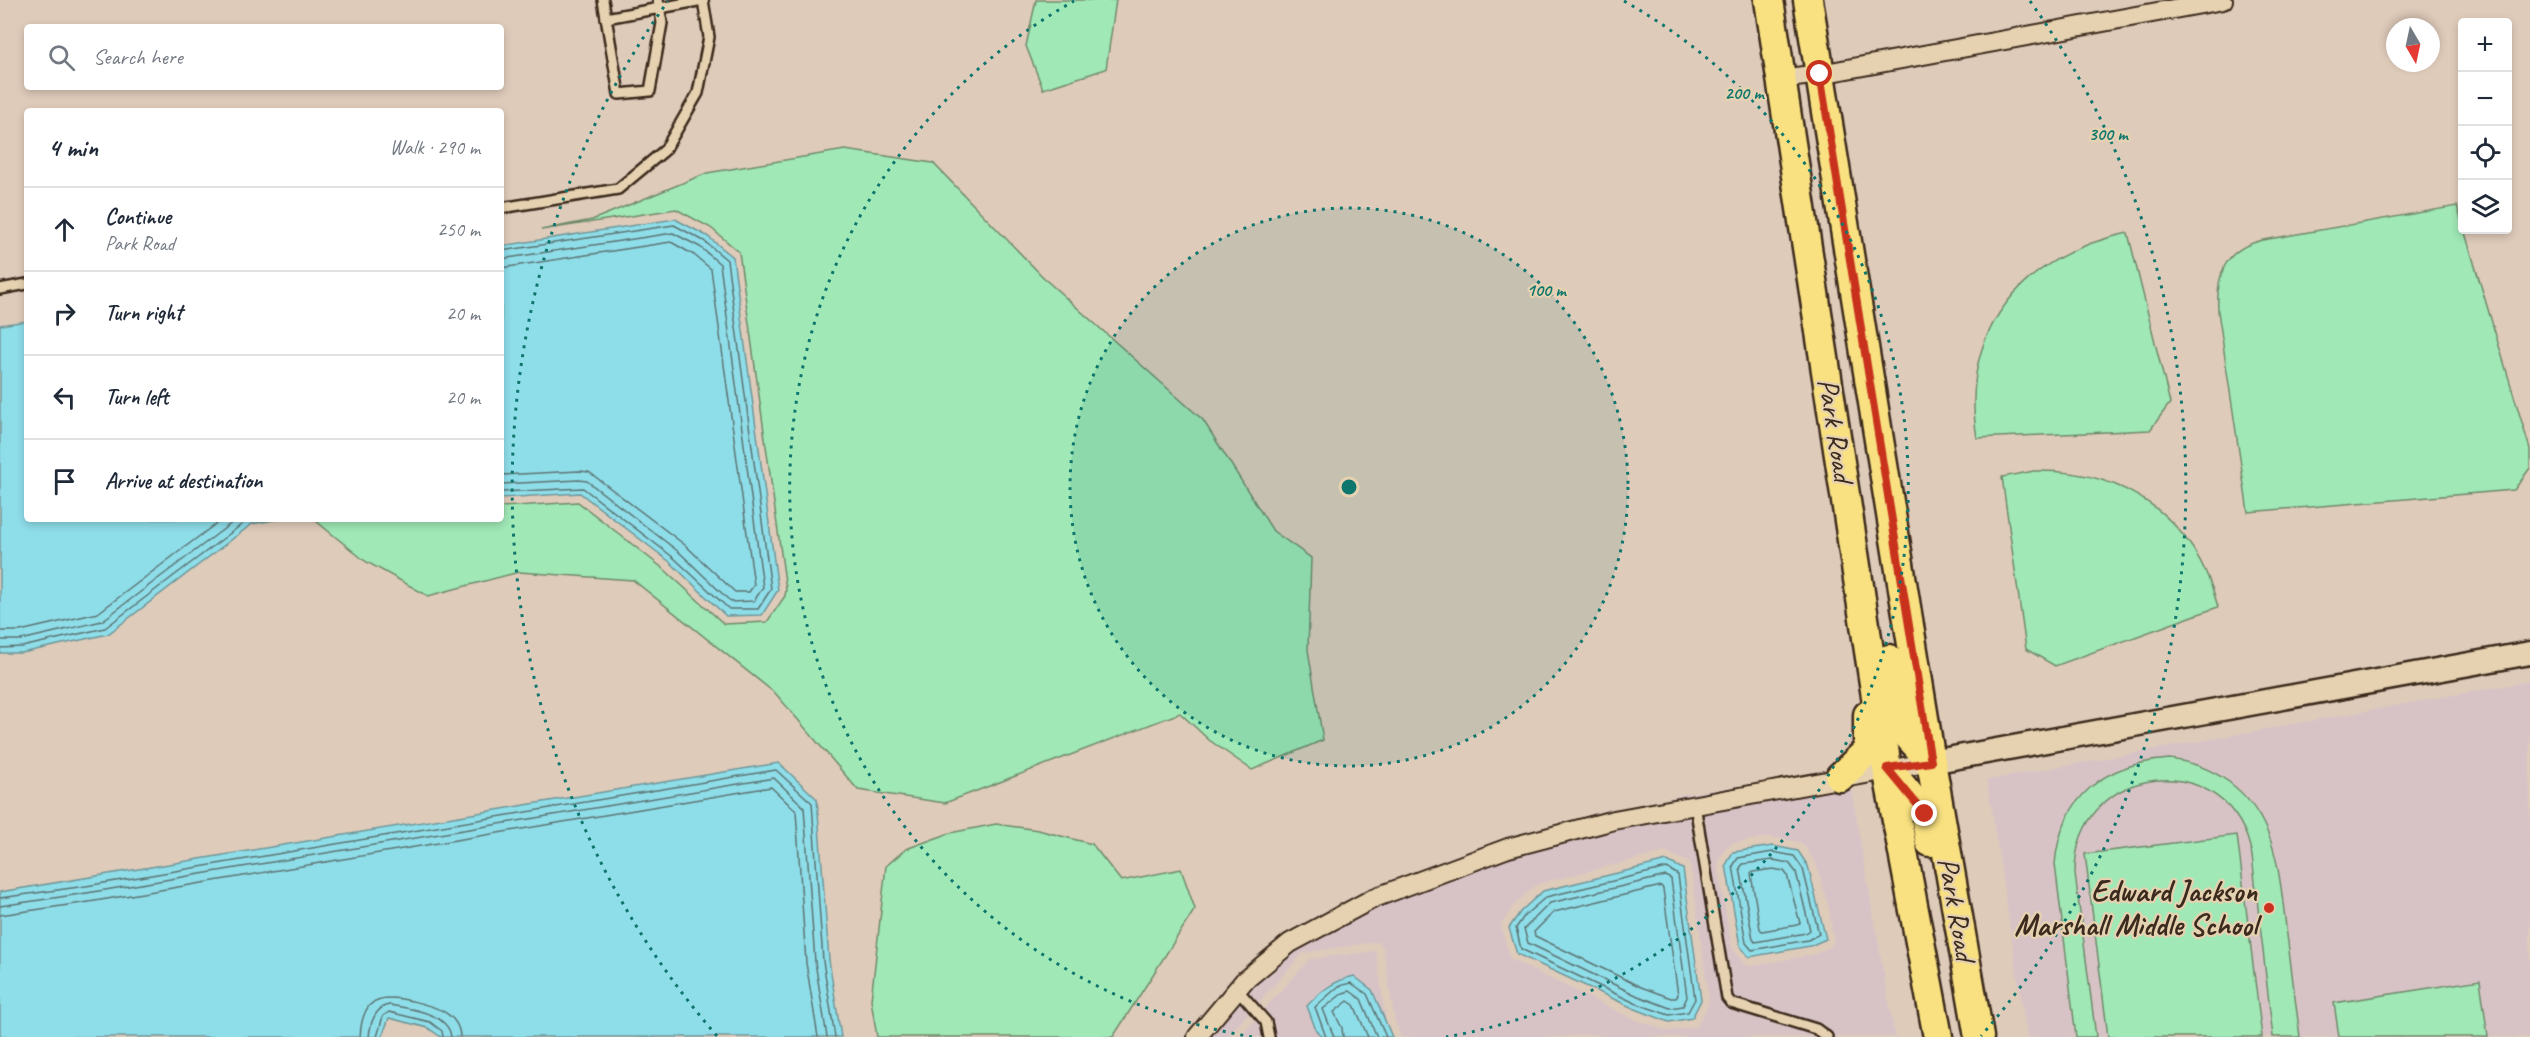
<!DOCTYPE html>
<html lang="en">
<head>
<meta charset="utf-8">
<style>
	body { margin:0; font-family:Caveat,sans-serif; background:#f2f2f3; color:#1f2937 }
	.controls { position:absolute; right:18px; top:18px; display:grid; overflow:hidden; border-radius:6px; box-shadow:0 3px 9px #0003 }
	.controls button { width:54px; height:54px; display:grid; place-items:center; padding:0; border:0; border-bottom:2px solid #e0e1e3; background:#fff; color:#1f2937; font:30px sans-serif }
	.compass { position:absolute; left:2386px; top:18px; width:54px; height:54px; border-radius:50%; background:#fff; box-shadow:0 3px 9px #0003; rotate:171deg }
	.stop { position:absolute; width:18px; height:18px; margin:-14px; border:4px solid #c8321e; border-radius:50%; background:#fff }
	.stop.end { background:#c8321e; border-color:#fff; box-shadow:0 2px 6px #0008 }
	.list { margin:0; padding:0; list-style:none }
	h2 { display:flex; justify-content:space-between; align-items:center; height:78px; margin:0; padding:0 24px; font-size:26px }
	h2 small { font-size:20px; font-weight:400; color:#747a83 }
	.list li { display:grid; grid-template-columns:39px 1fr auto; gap:18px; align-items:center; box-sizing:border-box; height:84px; padding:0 24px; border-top:2px solid #e0e1e3 }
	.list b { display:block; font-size:22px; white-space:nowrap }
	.list p { margin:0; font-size:20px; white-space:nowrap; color:#747a83 }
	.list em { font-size:20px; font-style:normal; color:#747a83 }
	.icon { flex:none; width:33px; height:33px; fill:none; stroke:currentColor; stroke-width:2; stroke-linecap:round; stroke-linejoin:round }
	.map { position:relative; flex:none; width:2530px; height:1037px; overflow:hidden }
	.search { position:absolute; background:#fff; box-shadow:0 3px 9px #0003; left:24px; top:24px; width:480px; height:66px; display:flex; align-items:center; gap:15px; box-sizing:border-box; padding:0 21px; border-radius:6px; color:#747a83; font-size:22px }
	.panel { position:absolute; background:#fff; box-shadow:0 3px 9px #0003; left:24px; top:108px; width:480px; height:414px; border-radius:6px }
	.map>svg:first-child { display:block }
	.built { fill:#d7c3c6; fill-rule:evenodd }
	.green { fill:#a0e8b6; stroke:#6e896a; stroke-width:1.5 }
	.water { fill:#8edeea; stroke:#6d9698; stroke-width:1.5 }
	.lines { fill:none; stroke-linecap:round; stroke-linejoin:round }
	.shore { stroke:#5c7270; stroke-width:1.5 }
	.service-casing { stroke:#3b2a1e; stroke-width:14 }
	.minor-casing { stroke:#3b2a1e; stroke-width:22 }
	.tertiary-casing { stroke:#3b2a1e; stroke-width:27 }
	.primary-casing { stroke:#3b2a1e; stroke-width:33 }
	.service { stroke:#e6d2b0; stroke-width:9 }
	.minor { stroke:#e6d2b0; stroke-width:18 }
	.tertiary { stroke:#e6d2b0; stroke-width:22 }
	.primary { stroke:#f9e181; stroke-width:28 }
	.route { stroke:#c8321e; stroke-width:8 }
	.ring { fill:none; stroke:#0f766e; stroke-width:3; stroke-dasharray:3 6 }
	.poi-dot { fill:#c8321e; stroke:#e6d2b0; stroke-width:2 }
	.labels { text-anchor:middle; stroke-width:4.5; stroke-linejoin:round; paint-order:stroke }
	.street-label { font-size:30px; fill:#3b2a1e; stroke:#e6d2b0 }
	.poi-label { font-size:30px; font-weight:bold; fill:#3b2a1e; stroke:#e6d2b0; text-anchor:end }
	.centre { fill:#0f766e; stroke:#e6d2b0; stroke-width:3 }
	.ring-label { font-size:18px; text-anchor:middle; font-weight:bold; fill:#0f766e; stroke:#e6d2b0; stroke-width:4.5; stroke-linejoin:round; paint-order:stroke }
</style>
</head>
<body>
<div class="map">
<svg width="2530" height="1037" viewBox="0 0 2530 1037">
	<rect width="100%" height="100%" fill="#dfcbba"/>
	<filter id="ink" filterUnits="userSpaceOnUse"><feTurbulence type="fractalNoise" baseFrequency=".0167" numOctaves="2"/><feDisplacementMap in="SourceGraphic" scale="12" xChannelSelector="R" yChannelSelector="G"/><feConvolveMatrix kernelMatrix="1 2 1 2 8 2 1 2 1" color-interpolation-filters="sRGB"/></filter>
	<g filter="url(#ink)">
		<g class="built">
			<path d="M 2530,681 L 2530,1037 L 2027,1037 L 1987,780 Z"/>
			<path d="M 1827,775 L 1839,792 L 1850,782 L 1895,1037 L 1611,1037 L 1590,1034 L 1561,1037 L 1401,1037 L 1395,1022 L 1383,947 L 1380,943 L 1375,942 L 1303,953 L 1227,1037 L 1196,1037 L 1251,968 L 1417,878 L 1684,794 ZM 1772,837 L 1799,842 L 1804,845 L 1816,863 L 1829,909 L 1834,943 L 1830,947 L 1812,955 L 1750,966 L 1745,965 L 1732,948 L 1718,867 L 1719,860 L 1726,847 L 1732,843 ZM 1665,852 L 1689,862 L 1691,868 L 1709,999 L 1708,1005 L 1696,1027 L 1667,1031 L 1629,1017 L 1510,959 L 1501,925 L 1515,904 L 1537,884 Z"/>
			<path d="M 1376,951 L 1388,1037 L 1239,1037 L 1310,959 Z"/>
		</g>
		<g class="green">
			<path d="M 1036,0 L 1116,0 L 1106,69 L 1043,89 L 1026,46 Z"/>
			<path d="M 845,150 L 933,163 L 1047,281 L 1203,420 L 1273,531 L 1311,558 L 1308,650 L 1323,740 L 1252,770 L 1209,740 L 1180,713 L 945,803 L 858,790 L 776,694 L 633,580 L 519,572 L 428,596 L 365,561 L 316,521 L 328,519 L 501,519 L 501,507 L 578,502 L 665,570 L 724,624 L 767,622 L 785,596 L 786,589 L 739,252 L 711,228 L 676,209 L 541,230 L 592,220 L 707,173 Z"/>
			<path d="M 2457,206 L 2530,449 L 2530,468 L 2514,490 L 2248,512 L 2218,311 C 2216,274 2224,249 2263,240 Z"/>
			<path d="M 2128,233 L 2170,403 L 2150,430 L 1977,438 C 1959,329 2024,254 2128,233 Z"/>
			<path d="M 2034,471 C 2125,469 2195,518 2218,607 L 2055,666 L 2026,649 L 2002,477 Z"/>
			<path d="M 2170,759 C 2193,762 2211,769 2229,782 C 2277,818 2279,873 2286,927 C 2291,964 2295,1000 2300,1037 L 2273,1037 L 2252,856 C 2232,744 2074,760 2075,874 L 2096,1037 L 2076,1037 L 2055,864 C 2061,796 2105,763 2170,759 Z"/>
			<path d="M 996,824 L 1038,830 L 1092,844 L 1121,881 L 1181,869 L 1195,909 L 1113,1037 L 877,1037 L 871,1000 L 886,866 L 906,849 L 950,833 Z"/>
			<path d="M 2237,835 L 2262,1037 L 2108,1037 L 2085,854 Z"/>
			<path d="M 2480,980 L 2488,1037 L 2339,1037 L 2334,1003 Z"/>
		</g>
		<g class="water">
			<path d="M 675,219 L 707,236 L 733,257 L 778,590 L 762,615 L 726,616 L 670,562 L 580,493 L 501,498 L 501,246 Z"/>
			<path d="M 27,321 L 27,519 L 279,519 L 252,524 L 108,634 L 22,653 L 0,653 L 0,325 Z"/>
			<path d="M 779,763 L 817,799 L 829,960 L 841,1037 L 441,1037 L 428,1028 L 389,1018 L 382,1037 L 0,1037 L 0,892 Z"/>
			<path d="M 1773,846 L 1798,851 L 1808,866 L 1826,939 L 1810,946 L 1749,957 L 1740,946 L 1726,865 L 1733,852 Z"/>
			<path d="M 1667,861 L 1683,869 L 1701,1000 L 1692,1018 L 1669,1022 L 1633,1008 L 1517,954 L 1509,928 L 1521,911 L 1543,891 Z"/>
			<path d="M 1354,976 L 1372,990 L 1392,1037 L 1322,1037 L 1316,1030 L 1307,1006 C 1321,991 1333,981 1354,976 Z"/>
		</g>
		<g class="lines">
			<g class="shore">
				<path d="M 501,251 L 674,225 L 704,241 L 727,260 L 771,589 L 758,609 L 729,609 L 674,558 L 583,488 L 501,492"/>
				<path d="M 501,259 L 673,233 L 700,247 L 720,264 L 763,587 L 754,601 L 731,602 L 679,552 L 587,481 L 579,480 L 501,484"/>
				<path d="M 501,268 L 671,242 L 694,255 L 711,269 L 754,585 L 749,592 L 735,592 L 685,545 L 589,472 L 579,471 L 501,475"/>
				<path d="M 0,631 L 20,631 L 98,613 L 222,519"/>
				<path d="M 0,640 L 21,640 L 102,621 L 237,519"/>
				<path d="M 0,648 L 22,647 L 105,628 L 249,519"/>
				<path d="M 1773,852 L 1794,856 L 1803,869 L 1819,934 L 1808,940 L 1752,950 L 1746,943 L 1733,866 L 1738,858 Z"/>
				<path d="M 1773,860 L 1789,863 L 1796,872 L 1810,930 L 1806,933 L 1755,942 L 1753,939 L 1740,868 L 1743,864 Z"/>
				<path d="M 1667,868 L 1678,875 L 1695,999 L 1688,1012 L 1669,1015 L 1635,1003 L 1521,949 L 1516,928 L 1525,915 L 1546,897 Z"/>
				<path d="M 1773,869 L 1784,871 L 1787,875 L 1800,923 L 1797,925 L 1762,931 L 1760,929 L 1751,874 L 1753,872 Z"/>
				<path d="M 1666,876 L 1671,879 L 1687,997 L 1683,1006 L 1670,1008 L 1638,996 L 1528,943 L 1524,929 L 1550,903 Z"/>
				<path d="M 1661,886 L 1663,889 L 1678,995 L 1676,998 L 1671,998 L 1641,987 L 1535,936 L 1534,932 L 1554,912 Z"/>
				<path d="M 0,898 L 86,886 L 776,770 L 812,803 L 823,961 L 835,1037"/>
				<path d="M 0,906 L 87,893 L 774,778 L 804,807 L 815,962 L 827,1037"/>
				<path d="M 0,915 L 89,902 L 771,787 L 796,811 L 806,963 L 818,1037"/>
				<path d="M 360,1037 C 362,998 379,993 412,1001 C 433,1006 459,1012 460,1037"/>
				<path d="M 369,1037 C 370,1024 375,1007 389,1005 C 408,1008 449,1013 451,1037"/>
				<path d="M 377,1037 L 383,1016 L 389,1012 L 430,1022 L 442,1031 L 443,1037"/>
				<path d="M 1326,1037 L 1315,1007 L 1339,986 L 1351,983 L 1367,994 L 1386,1037"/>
				<path d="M 1334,1037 L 1323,1009 L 1343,993 L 1350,991 L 1361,999 L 1377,1037"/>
				<path d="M 1343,1037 L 1342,1028 L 1334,1012 L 1348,1001 L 1354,1005 L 1368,1037"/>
			</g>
			<g class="service-casing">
				<g id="service">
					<path d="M 603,0 L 619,94 L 650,91 L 662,23 L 658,0"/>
					<path d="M 606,18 L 703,0"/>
					<path d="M 501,208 L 618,189 L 665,150 L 698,93 L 709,37 L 703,0"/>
					<path d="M 0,289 L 27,284"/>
					<path d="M 1695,805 L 1727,998 L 1731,1003 L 1816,1029 L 1827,1037"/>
					<path d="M 1237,989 L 1266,1022 L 1269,1037"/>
				</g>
			</g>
			<g class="minor-casing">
				<g id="minor">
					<path d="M 1780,79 L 1820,74 L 2223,0"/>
					<path d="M 1197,1037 L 1244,981 L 1290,943 L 1374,898 L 1508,848 L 1614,820 L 1931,762"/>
				</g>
			</g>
			<g class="tertiary-casing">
				<path id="tertiary" d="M 1931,762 L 2530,653"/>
			</g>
			<g class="primary-casing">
				<g id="primary">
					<path d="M 1769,0 L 1887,768 L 1938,1037"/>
					<path d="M 1808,0 L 1931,762 L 1979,1037"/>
					<path d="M 1889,659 L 1899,711 L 1909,737 L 1930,760"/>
					<path d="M 1889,770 L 1925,814 L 1930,842"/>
					<path d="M 1840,777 L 1868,750 L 1868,715"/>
				</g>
			</g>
			<use href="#service" class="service"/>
			<use href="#minor" class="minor"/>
			<use href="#tertiary" class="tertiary"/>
			<use href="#primary" class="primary"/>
		</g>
	</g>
	<g class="lines" filter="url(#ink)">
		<path class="route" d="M 1820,74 L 1931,762 L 1887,768 L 1925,814"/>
	</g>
	<circle cx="1349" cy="487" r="279" fill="#0f766e" fill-opacity=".12"/>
	<g class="ring">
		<circle cx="1349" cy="487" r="279"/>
		<path d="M1252 1037A558 558 0 0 1 1074 1M1624 1A558 558 0 0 1 1446 1037"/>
		<path d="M717 1036A837 837 0 0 1 668 1M2030 1A837 837 0 0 1 1981 1036"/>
	</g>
	<circle class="poi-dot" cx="2269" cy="908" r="6"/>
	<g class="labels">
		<g class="street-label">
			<text transform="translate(1836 430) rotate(81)" y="10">Park Road</text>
			<text transform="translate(1957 909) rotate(80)" y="10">Park Road</text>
		</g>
		<g class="poi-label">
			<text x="2257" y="901">Edward Jackson<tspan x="2257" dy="34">Marshall Middle School</tspan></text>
		</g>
	</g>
	<circle cx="1349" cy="487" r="9" class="centre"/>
	<g class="ring-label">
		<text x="1744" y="99">200 m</text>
		<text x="2108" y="140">300 m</text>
		<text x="1546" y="296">100 m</text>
	</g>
</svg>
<div class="controls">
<button>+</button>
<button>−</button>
<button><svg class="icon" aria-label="locate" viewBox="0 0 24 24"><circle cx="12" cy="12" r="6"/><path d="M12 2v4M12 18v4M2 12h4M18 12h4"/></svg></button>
<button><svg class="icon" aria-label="layers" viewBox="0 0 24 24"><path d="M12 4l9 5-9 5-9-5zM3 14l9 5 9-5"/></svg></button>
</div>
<svg class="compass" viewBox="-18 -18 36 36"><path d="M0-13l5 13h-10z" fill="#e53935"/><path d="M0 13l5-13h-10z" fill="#747a83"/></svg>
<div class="stop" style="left:1820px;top:74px"></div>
<div class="stop end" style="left:1925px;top:814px"></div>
<div class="search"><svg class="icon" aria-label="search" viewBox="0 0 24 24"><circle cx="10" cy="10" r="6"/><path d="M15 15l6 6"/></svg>Search here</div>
<section class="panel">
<h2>4 min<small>Walk · 290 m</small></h2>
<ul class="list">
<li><svg class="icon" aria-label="ahead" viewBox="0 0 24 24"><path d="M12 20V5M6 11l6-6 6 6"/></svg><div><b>Continue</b><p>Park Road</p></div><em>250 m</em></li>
<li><svg class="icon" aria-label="right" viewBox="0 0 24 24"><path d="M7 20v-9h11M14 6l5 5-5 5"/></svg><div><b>Turn right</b></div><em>20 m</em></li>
<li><svg class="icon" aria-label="left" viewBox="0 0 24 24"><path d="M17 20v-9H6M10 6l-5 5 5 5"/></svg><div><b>Turn left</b></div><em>20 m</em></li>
<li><svg class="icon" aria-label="arrive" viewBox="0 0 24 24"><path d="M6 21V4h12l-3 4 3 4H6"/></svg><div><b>Arrive at destination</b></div></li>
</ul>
</section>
</div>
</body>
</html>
